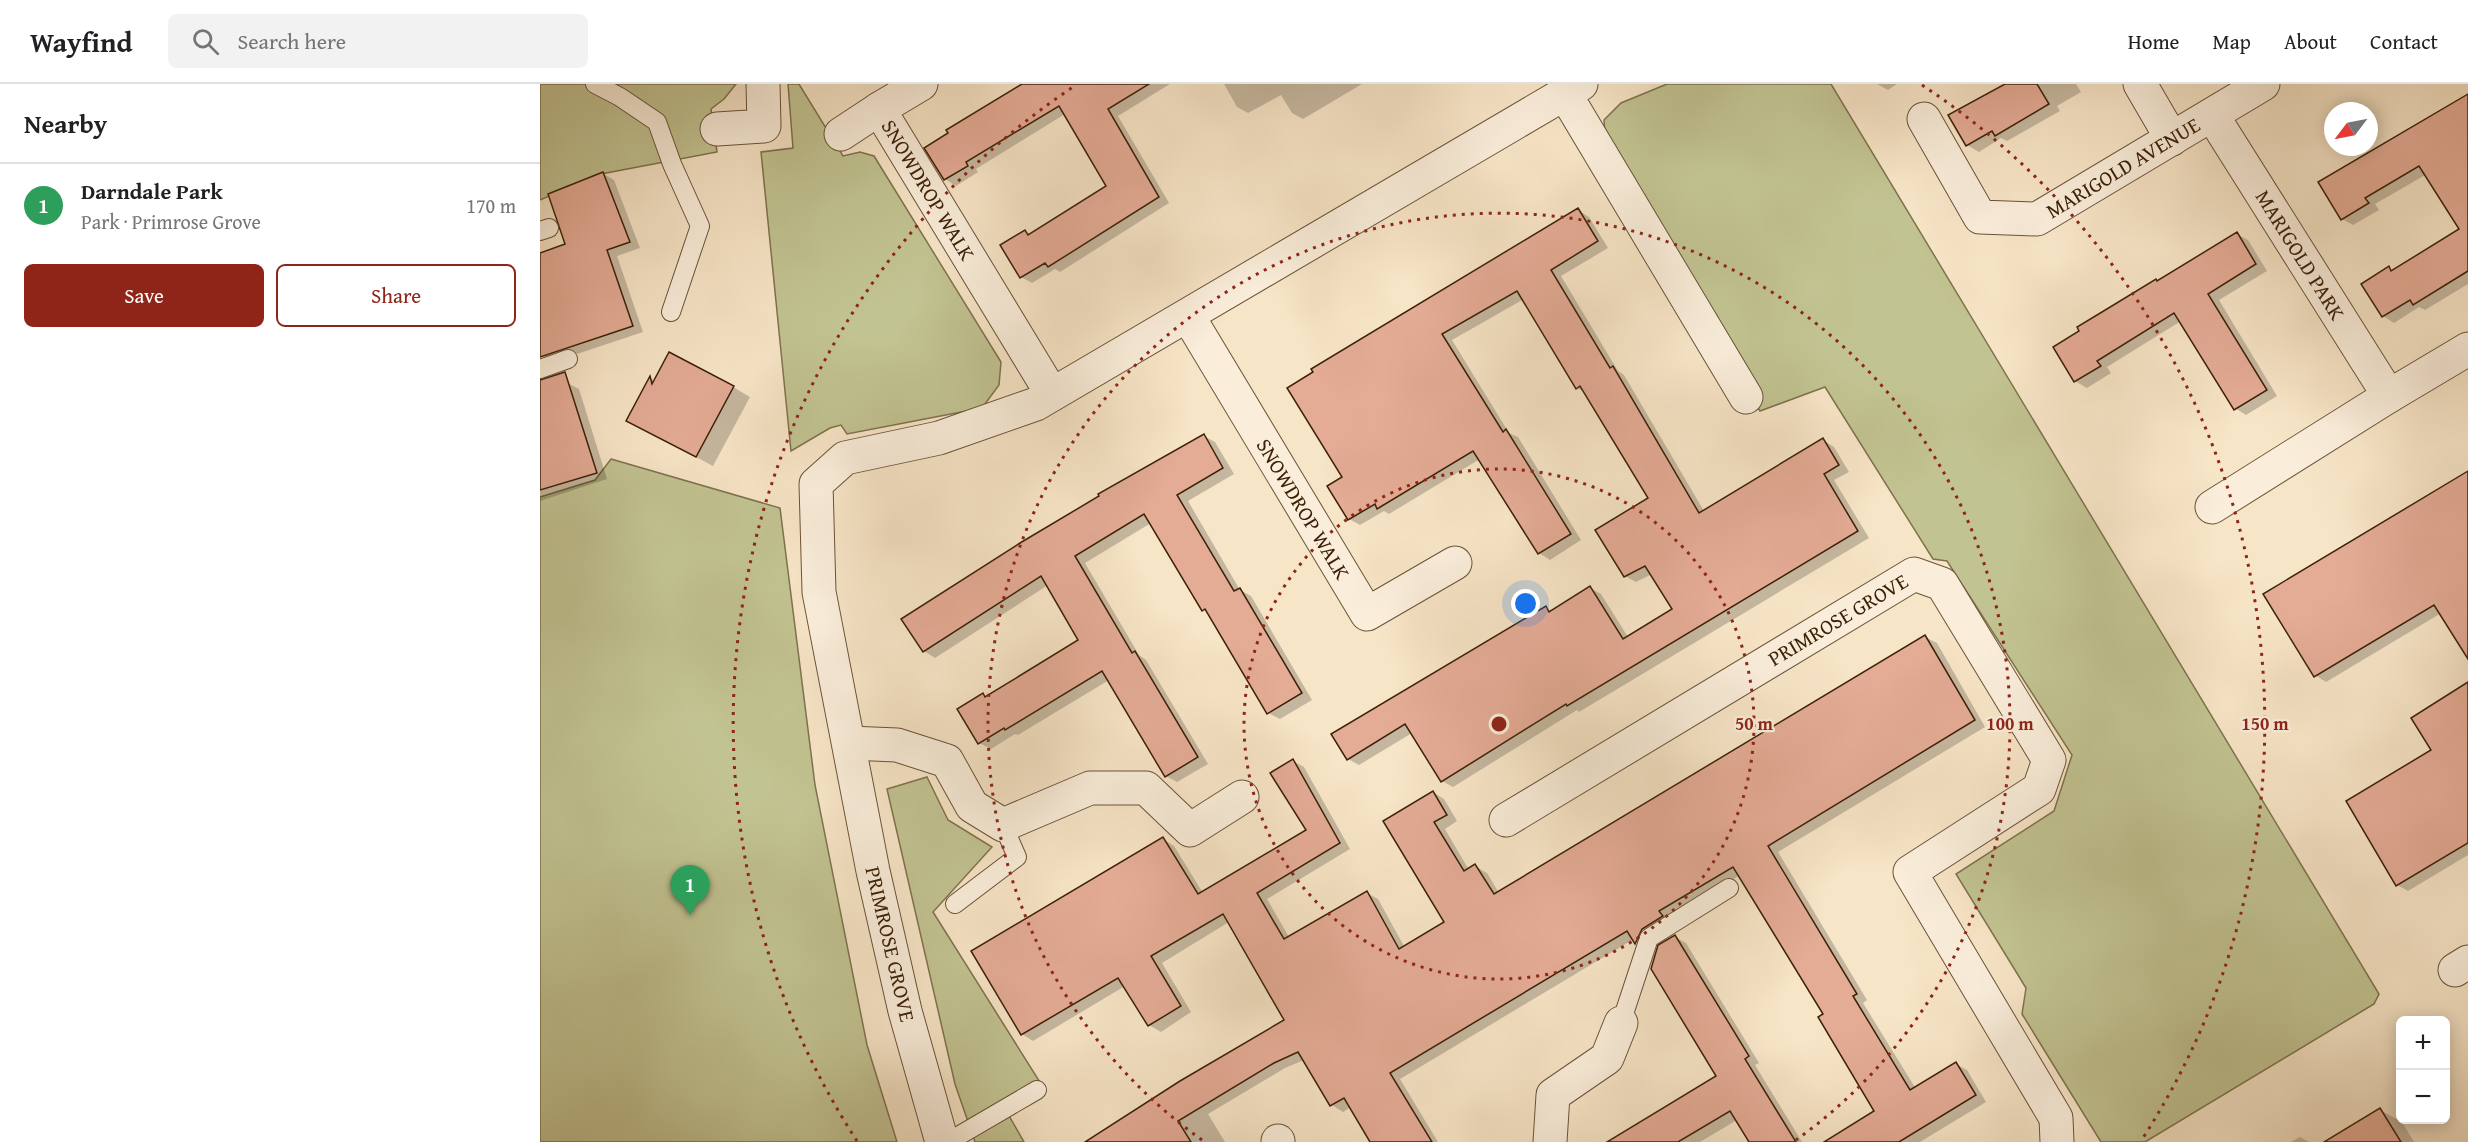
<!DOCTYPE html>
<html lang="en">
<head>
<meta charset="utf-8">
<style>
	body { margin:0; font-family:"Gentium Book Plus",serif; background:#f2f2f2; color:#202124 }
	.controls { position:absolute; right:18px; bottom:18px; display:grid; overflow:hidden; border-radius:9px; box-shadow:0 3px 15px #0003 }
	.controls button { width:54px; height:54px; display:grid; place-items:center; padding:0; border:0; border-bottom:2px solid #e0e0e0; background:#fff; color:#202124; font:30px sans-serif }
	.compass { position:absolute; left:1784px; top:18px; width:54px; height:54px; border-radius:50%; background:#fff; box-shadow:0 3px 15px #0003; rotate:238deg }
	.you { position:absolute; left:986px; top:520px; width:21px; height:21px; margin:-15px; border:4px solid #fff; border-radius:50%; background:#1a73e8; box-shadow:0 0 0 9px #1a73e833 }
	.badge { display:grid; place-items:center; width:39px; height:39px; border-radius:50%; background:#8f2418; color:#fff; font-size:20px; font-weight:700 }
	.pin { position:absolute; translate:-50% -50px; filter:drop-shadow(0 2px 3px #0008) }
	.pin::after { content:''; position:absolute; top:32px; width:21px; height:18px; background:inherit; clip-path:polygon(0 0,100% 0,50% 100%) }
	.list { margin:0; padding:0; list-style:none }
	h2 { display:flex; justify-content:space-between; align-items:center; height:78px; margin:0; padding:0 24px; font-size:26px }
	h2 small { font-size:20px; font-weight:400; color:#757577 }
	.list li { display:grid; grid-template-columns:39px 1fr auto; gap:18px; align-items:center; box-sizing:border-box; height:84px; padding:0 24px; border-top:2px solid #e0e0e0 }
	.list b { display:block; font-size:22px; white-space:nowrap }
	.list p { margin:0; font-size:20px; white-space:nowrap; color:#757577 }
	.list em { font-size:20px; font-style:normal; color:#757577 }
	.actions { display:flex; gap:12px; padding:18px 24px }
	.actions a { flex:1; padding:14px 0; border:2px solid #8f2418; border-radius:9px; text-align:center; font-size:21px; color:#8f2418 }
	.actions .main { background:#8f2418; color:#fff }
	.icon { flex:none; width:33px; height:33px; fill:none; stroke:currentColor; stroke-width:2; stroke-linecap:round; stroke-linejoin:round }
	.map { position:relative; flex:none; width:1928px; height:1058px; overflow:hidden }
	header { display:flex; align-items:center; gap:36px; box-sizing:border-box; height:84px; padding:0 30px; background:#fff; border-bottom:2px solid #e0e0e0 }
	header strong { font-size:28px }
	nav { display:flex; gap:33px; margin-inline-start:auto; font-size:21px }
	.search { width:420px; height:54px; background:#f2f2f2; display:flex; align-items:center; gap:15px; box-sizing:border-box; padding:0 21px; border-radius:9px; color:#757577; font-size:22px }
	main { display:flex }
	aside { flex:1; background:#fff }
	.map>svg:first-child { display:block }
	.green { fill:#c2c392; stroke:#7f724d; stroke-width:1.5 }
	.shadow { fill:#0003 }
	.building { fill:#e4ab95; stroke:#3c2108; stroke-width:1.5 }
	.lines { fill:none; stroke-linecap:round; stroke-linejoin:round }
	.service-casing { stroke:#6b5238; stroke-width:20 }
	.minor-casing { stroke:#6b5238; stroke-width:35 }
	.service { stroke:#faeedb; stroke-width:18 }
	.minor { stroke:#faeedb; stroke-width:33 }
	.ring { fill:none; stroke:#8f2418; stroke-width:3; stroke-dasharray:3 6 }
	.labels { text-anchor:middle; stroke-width:4.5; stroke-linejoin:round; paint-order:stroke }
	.street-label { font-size:21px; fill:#3c2108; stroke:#faeedb }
	.centre { fill:#8f2418; stroke:#faeedb; stroke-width:3 }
	.ring-label { font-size:18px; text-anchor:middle; font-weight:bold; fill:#8f2418; stroke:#faeedb; stroke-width:4.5; stroke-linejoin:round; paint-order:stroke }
</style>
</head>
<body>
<header>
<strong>Wayfind</strong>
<div class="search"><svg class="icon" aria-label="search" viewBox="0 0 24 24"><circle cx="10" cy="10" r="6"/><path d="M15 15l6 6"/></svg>Search here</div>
<nav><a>Home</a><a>Map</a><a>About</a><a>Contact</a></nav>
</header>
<main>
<aside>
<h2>Nearby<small></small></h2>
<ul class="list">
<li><span class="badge" style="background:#2e9e5b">1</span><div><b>Darndale Park</b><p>Park · Primrose Grove</p></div><em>170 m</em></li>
</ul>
<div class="actions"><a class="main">Save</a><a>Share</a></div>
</aside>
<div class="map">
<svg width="1928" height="1058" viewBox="0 0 1928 1058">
	<rect width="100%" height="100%" fill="#f7e5c7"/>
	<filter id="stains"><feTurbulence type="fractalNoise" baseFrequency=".00333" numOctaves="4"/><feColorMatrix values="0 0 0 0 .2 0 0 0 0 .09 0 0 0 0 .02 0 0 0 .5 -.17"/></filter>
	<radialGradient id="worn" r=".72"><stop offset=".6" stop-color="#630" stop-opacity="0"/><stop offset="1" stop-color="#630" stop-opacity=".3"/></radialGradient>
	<g class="green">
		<path d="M 0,0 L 196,0 L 184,15 L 171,25 L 177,68 L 61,90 L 0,116 Z"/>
		<path d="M 248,0 L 259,0 L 303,72 L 320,68 L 334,72 L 461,278 L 459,301 L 442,324 L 307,350 L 301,341 L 290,344 L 251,367 L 221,68 L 253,64 Z"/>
		<path d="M 1127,0 L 1291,0 L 1839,910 L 1834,920 L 1605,1058 L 1561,1058 L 1482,930 L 1486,904 L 1416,790 L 1514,727 L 1532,671 L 1407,477 L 1393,475 L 1285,303 L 1220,327 L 1067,72 L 1064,36 L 1081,19 Z"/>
		<path d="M 71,375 L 240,424 L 275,701 L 327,961 L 357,1058 L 0,1058 L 0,413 L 55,396 Z"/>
		<path d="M 387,693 L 408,736 L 452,763 L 393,828 L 503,1003 L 468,1030 L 484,1058 L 435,1058 L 415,1000 L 347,705 Z"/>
	</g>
	<g class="shadow">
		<path d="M 485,0 L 630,0 L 578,32 L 629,119 L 520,188 L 515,185 L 492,199 L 481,193 L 485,147 L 491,151 L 568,103 L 525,30 L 436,85 L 438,88 L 416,102 L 405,95 Z"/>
		<path d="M 684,0 L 822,0 L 763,35 L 752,29 L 741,11 L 708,29 L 697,23 Z"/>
		<path d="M 1337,0 L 1357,0 L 1348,6 Z"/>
		<path d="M 1468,0 L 1536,0 L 1541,8 L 1517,22 L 1520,27 L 1467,57 L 1461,54 L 1439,68 L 1427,61 L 1410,31 Z"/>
		<path d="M 1928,11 L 1928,200 L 1885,226 L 1879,223 L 1854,239 L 1843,232 L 1849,184 L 1854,187 L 1921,146 L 1887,90 L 1835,120 L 1839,126 L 1813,141 L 1802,135 Z"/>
		<path d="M 62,89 L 74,96 L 100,164 L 77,172 L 103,248 L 13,278 L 2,271 L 0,266 L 0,170 L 27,161 Z"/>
		<path d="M 1038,126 L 1049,133 L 1068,164 L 1021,192 L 1078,287 L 1084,291 L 1164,427 L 1283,356 L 1294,363 L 1309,388 L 1294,396 L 1329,454 L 1039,628 L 1037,626 L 913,703 L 902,697 L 872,649 L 819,681 L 808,675 L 1006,524 L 1012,527 L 1050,504 L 1061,510 L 1088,553 L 1134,526 L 1112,490 L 1096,498 L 1085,492 L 1110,414 L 1046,309 L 1037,304 L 984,215 L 912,256 L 969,349 L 978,353 L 1041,456 L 1010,476 L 999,469 L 940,375 L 849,430 L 844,427 L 820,441 L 809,435 L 804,393 L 749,304 Z"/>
		<path d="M 1697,150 L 1708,156 L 1727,187 L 1679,216 L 1737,312 L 1706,331 L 1695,324 L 1641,237 L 1567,283 L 1571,289 L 1547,304 L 1535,297 L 1515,263 Z"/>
		<path d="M 110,294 L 115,297 L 193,303 L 210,313 L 173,382 L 105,346 Z"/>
		<path d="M 27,299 L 39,305 L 67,395 L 0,417 L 0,308 Z"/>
		<path d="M 664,352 L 675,358 L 694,390 L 648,417 L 700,506 L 711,512 L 772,616 L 740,635 L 728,629 L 670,530 L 663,525 L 611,439 L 545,479 L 599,571 L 606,576 L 668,680 L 637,698 L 626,692 L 569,596 L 478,651 L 475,650 L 451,665 L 439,659 L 443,611 L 447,613 L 541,556 L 508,501 L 395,574 L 384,567 Z"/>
		<path d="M 1928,389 L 1928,513 L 1786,598 L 1775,591 Z"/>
		<path d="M 1385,553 L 1397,559 L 1445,643 L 1238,768 L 1327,916 L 1323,919 L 1376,1005 L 1416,980 L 1427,986 L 1446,1018 L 1380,1058 L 1286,1058 L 1336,1028 L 1285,931 L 1200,791 L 1130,834 L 1107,865 L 1094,855 L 860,995 L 898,1058 L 832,1058 L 811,1023 L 803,1028 L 792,1021 L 764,976 L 745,984 L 668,1030 L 685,1058 L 546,1058 L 746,937 L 689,838 L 622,879 L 651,928 L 621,948 L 609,941 L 585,902 L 493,957 L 482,950 L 623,755 L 634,762 L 663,809 L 768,746 L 753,677 L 764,683 L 810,765 L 727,815 L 749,853 L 827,809 L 838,815 L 865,864 L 906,838 L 845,737 L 893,708 L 904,715 L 917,737 L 905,745 L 929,786 L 935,782 L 947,789 L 959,809 Z"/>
		<path d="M 1928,609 L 1928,771 L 1868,807 L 1857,801 L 1893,667 Z"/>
		<path d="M 1135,853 L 1146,859 L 1219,979 L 1215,981 L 1262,1058 L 1211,1058 L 1197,1036 L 1160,1058 L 1076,1058 L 1178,993 Z"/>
		<path d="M 1840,1026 L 1862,1038 L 1874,1058 L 1787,1058 Z"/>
		<path d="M 1760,1053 L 1769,1058 L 1751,1058 Z"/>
	</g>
	<g class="building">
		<path d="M 482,0 L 609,0 L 568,25 L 619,113 L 508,183 L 505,179 L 480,194 L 460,161 L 485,146 L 488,151 L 566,102 L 519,22 L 426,78 L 428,82 L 404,96 L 384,64 L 408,49 L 406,46 Z"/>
		<path d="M 1465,0 L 1497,0 L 1509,20 L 1455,52 L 1452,47 L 1426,62 L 1408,31 Z"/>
		<path d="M 1928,10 L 1928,187 L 1873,221 L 1870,216 L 1842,233 L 1821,200 L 1849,182 L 1851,187 L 1919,145 L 1879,82 L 1825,114 L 1829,119 L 1801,136 L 1778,98 Z"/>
		<path d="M 63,88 L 90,158 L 67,166 L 93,242 L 0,273 L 0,169 L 25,160 L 8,110 Z"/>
		<path d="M 1038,124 L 1058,157 L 1011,186 L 1070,284 L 1073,282 L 1159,429 L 1283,354 L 1299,381 L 1284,390 L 1318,447 L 1027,622 L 1026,620 L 901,698 L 865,640 L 807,676 L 791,650 L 1006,522 L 1009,528 L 1050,502 L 1083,555 L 1132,525 L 1105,482 L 1084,493 L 1055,446 L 1108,414 L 1040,302 L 1036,305 L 977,207 L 902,250 L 963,348 L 966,345 L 1031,450 L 998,470 L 933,367 L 837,425 L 835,420 L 808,436 L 787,402 L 802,393 L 747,304 L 773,288 L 771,285 Z"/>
		<path d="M 1697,148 L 1716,180 L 1668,210 L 1727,306 L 1694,326 L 1634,229 L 1557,277 L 1561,282 L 1534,298 L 1513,263 L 1539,247 L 1537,243 L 1562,228 L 1616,195 L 1617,197 Z"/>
		<path d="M 129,268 L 194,302 L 156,373 L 86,337 L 110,292 L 112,300 Z"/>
		<path d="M 25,288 L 57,389 L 0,406 L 0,296 Z"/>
		<path d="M 664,350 L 683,384 L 637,411 L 694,507 L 700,504 L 762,609 L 727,630 L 665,525 L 662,527 L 604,430 L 535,472 L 592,569 L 595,567 L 658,673 L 625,693 L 562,587 L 465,646 L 464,644 L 438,660 L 417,625 L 443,609 L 445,613 L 538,556 L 501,492 L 383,568 L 361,535 L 480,459 L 559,412 L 558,410 Z"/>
		<path d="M 1928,387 L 1928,575 L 1894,521 L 1774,593 L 1723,510 Z"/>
		<path d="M 1385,551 L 1435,636 L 1228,762 L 1317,910 L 1313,912 L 1370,1006 L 1416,978 L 1436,1011 L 1359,1058 L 1284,1058 L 1334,1027 L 1278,933 L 1283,930 L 1193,783 L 1119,827 L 1123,832 L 1102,845 L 1095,860 L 1087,847 L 850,989 L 892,1058 L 830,1058 L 804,1014 L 790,1022 L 758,968 L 734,979 L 638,1037 L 651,1058 L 545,1058 L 640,997 L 744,936 L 683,830 L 611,872 L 641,922 L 608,942 L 578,894 L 481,951 L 431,867 L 623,753 L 658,810 L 766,746 L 730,689 L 753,675 L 800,759 L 717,809 L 744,855 L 827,807 L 859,865 L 904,838 L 843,737 L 893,707 L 907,731 L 894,738 L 924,787 L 935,780 L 954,810 Z"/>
		<path d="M 1928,598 L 1928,759 L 1856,802 L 1806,717 L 1891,666 L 1871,634 Z"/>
		<path d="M 1135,851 L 1209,972 L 1205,975 L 1256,1058 L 1209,1058 L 1190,1027 L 1138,1058 L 1067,1058 L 1176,992 L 1111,885 L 1118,861 Z"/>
		<path d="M 1840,1024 L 1861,1058 L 1784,1058 Z"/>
	</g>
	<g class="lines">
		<g class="service-casing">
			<g id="service">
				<path d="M 55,0 L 80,13 L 117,38 L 132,80 L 160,142 L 131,228"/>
				<path d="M 0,147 L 9,144"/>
				<path d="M 0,285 L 28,275"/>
				<path d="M 415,820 L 477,773 L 463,741"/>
				<path d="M 1081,939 L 1109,854 L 1189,804"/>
				<path d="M 408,1058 L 497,1006"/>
			</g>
		</g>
		<g class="minor-casing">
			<g id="minor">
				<path d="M 381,0 L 339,25 L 512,310"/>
				<path d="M 1600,0 L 1632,55"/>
				<path d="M 1025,10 L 1206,313"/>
				<path d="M 1384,35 L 1440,133 L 1497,135 L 1723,0"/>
				<path d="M 177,45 L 224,42 L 223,0"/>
				<path d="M 301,50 L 339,25"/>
				<path d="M 648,232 L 827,530 L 915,479"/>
				<path d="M 1849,312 L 1928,265"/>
				<path d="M 1672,423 L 1849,312 L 1672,31"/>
				<path d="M 309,659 L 357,661 L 407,677 L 432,722 L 463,741 L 550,704 L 606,704 L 650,746 L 702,713"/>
				<path d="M 966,736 L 1374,490 L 1402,500 L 1509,676 L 1499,705 L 1370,788 L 1516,1034 L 1517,1058"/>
				<path d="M 1915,886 L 1928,878"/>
				<path d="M 402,1058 L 365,927 L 333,787 L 279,508 L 276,400 L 305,374 L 399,354 L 496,320 L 1041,0"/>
				<path d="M 738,1058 L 738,1057"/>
				<path d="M 1010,1058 L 1013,1011 L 1067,974 L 1081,939"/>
			</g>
		</g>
		<use href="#service" class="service"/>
		<use href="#minor" class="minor"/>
	</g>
	<g class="ring">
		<circle cx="959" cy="640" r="255"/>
		<path d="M662 1056A511 511 0 1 1 1256 1056"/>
		<path d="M317 1057A766 766 0 0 1 536 1M1382 1A766 766 0 0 1 1601 1057"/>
	</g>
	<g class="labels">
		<g class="street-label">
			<text transform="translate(1583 84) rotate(-31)" y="7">MARIGOLD AVENUE</text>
			<text transform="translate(388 106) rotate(59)" y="7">SNOWDROP WALK</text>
			<text transform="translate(1760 171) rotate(58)" y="7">MARIGOLD PARK</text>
			<text transform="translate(763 425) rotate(59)" y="7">SNOWDROP WALK</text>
			<text transform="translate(1298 536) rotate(-31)" y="7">PRIMROSE GROVE</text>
			<text transform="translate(350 860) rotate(77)" y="7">PRIMROSE GROVE</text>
		</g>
	</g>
	<circle cx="959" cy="640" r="9" class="centre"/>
	<g class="ring-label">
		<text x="1214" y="646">50 m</text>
		<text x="1470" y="646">100 m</text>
		<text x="1725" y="646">150 m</text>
	</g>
	<rect width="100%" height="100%" filter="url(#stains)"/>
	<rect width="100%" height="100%" fill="url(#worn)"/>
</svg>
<div class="controls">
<button>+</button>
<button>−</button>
</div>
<svg class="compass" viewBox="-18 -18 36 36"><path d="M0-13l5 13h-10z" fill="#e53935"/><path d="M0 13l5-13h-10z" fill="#757577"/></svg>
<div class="you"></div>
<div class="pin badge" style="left:150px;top:831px;background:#2e9e5b">1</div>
</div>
</main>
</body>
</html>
